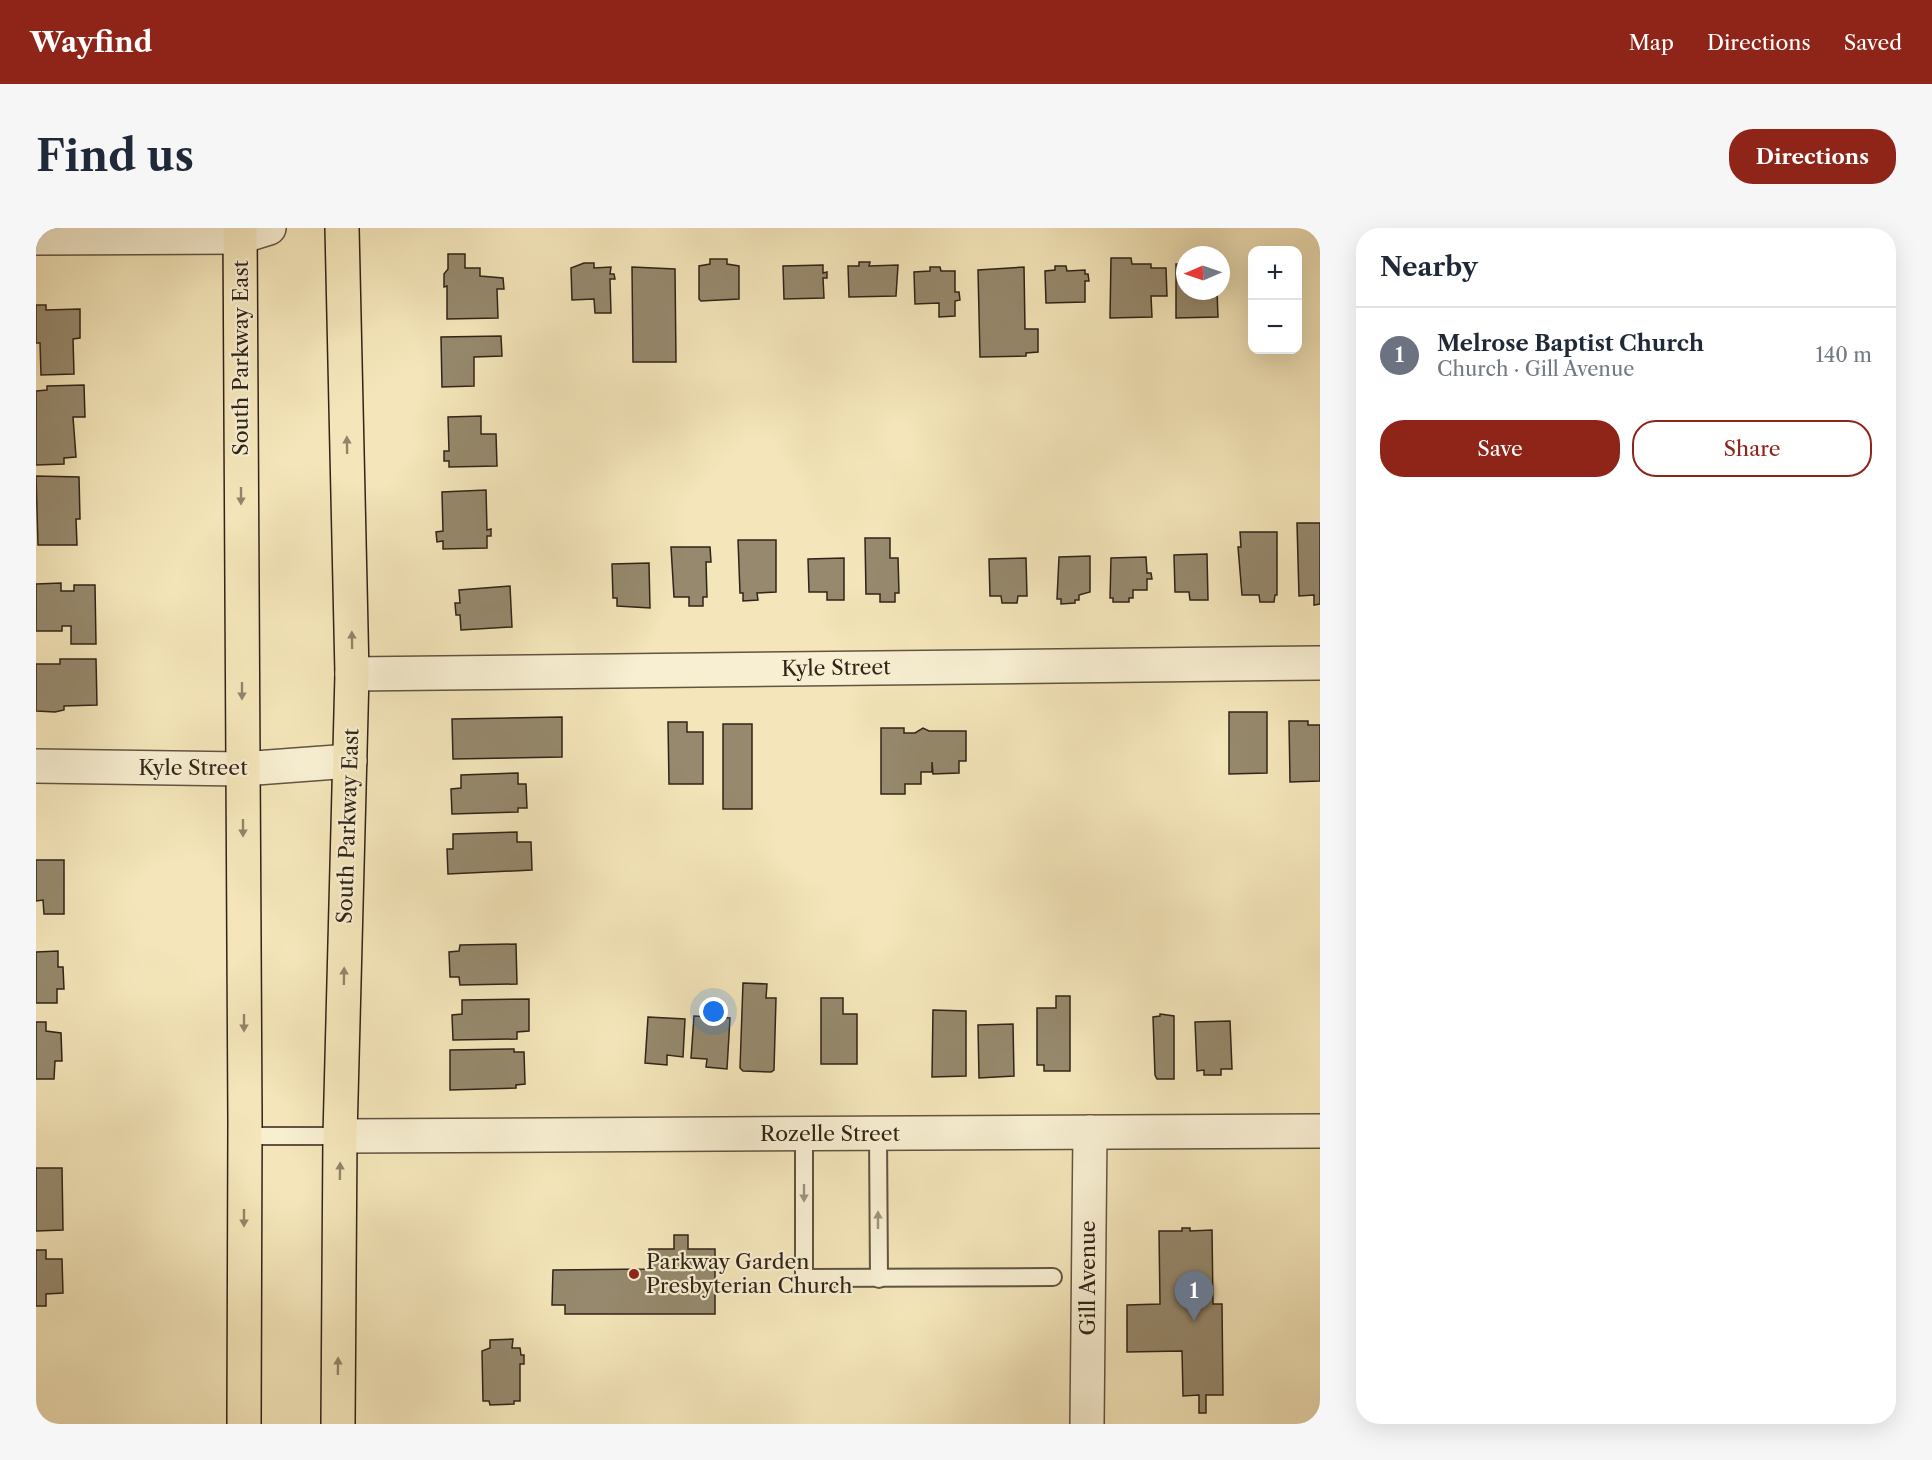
<!DOCTYPE html>
<html lang="en">
<head>
<meta charset="utf-8">
<style>
	body { margin:0; font-family:"Libre Caslon Text",serif; background:#f6f6f7; color:#1f2937 }
	.controls { position:absolute; right:18px; top:18px; display:grid; overflow:hidden; border-radius:12px; box-shadow:0 6px 24px #0002 }
	.controls button { width:54px; height:54px; display:grid; place-items:center; padding:0; border:0; border-bottom:2px solid #e0e1e3; background:#fff; color:#1f2937; font:30px sans-serif }
	.compass { position:absolute; left:1140px; top:18px; width:54px; height:54px; border-radius:50%; background:#fff; box-shadow:0 6px 24px #0002; rotate:268deg }
	.you { position:absolute; left:678px; top:784px; width:21px; height:21px; margin:-15px; border:4px solid #fff; border-radius:50%; background:#1a73e8; box-shadow:0 0 0 9px #1a73e833 }
	.badge { display:grid; place-items:center; width:39px; height:39px; border-radius:50%; background:#8f2418; color:#fff; font-size:20px; font-weight:700 }
	.pin { position:absolute; translate:-50% -50px; filter:drop-shadow(0 2px 3px #0008) }
	.pin::after { content:''; position:absolute; top:32px; width:21px; height:18px; background:inherit; clip-path:polygon(0 0,100% 0,50% 100%) }
	.list { margin:0; padding:0; list-style:none }
	h2 { display:flex; justify-content:space-between; align-items:center; height:78px; margin:0; padding:0 24px; font-size:26px }
	h2 small { font-size:20px; font-weight:400; color:#747a83 }
	.list li { display:grid; grid-template-columns:39px 1fr auto; gap:18px; align-items:center; box-sizing:border-box; height:96px; padding:0 24px; border-top:2px solid #e0e1e3 }
	.list b { display:block; font-size:22px; white-space:nowrap }
	.list p { margin:0; font-size:20px; white-space:nowrap; color:#747a83 }
	.list em { font-size:20px; font-style:normal; color:#747a83 }
	.actions { display:flex; gap:12px; padding:18px 24px }
	.actions a { flex:1; padding:14px 0; border:2px solid #8f2418; border-radius:24px; text-align:center; font-size:21px; color:#8f2418 }
	.actions .main { background:#8f2418; color:#fff }
	.map { position:relative; flex:none; width:1284px; height:1196px; overflow:hidden; border-radius:24px }
	header { display:flex; align-items:center; gap:36px; box-sizing:border-box; height:84px; padding:0 30px; background:#8f2418; color:#fff }
	header strong { font-size:28px }
	nav { display:flex; gap:33px; margin-inline-start:auto; font-size:21px }
	.intro { display:flex; align-items:center; justify-content:space-between; box-sizing:border-box; height:144px; padding:0 36px }
	h1 { margin:0; font-size:42px }
	.button { padding:15px 27px; border-radius:24px; background:#8f2418; color:#fff; font-size:21px; font-weight:700 }
	main { display:flex; gap:36px; padding:0 36px }
	aside { flex:1; background:#fff; border-radius:24px; box-shadow:0 6px 24px #0002 }
	.map>svg:first-child { display:block }
	.building { fill:#96896d; stroke:#302419; stroke-width:1.5 }
	.lines { fill:none; stroke-linecap:round; stroke-linejoin:round }
	.service-casing { stroke:#615441; stroke-width:20 }
	.minor-casing { stroke:#615441; stroke-width:36 }
	.primary-casing { stroke:#302419; stroke-width:36 }
	.service { stroke:#f8efd2; stroke-width:16 }
	.minor { stroke:#f8efd2; stroke-width:33 }
	.primary { stroke:#f4e6ba; stroke-width:33 }
	.oneway { fill:#92856a }
	.oneway2 { fill:#9e947f }
	.poi-dot { fill:#8f2418; stroke:#f8efd2; stroke-width:2 }
	.labels { text-anchor:middle; stroke-width:4.5; stroke-linejoin:round; paint-order:stroke }
	.street-label { font-size:21px; fill:#302419; stroke:#f8efd2 }
	.poi-label { font-size:21px; fill:#302419; stroke:#f8efd2; text-anchor:start }
</style>
</head>
<body>
<header>
<strong>Wayfind</strong>
<nav><a>Map</a><a>Directions</a><a>Saved</a></nav>
</header>
<div class="intro"><h1>Find us</h1><a class="button">Directions</a></div>
<main>
<div class="map">
<svg width="1284" height="1196" viewBox="0 0 1284 1196">
	<rect width="100%" height="100%" fill="#f4e6ba"/>
	<filter id="stains"><feTurbulence type="fractalNoise" baseFrequency=".00333" numOctaves="4"/><feColorMatrix values="0 0 0 0 .2 0 0 0 0 .09 0 0 0 0 .02 0 0 0 .5 -.17"/></filter>
	<radialGradient id="worn" r=".72"><stop offset=".6" stop-color="#630" stop-opacity="0"/><stop offset="1" stop-color="#630" stop-opacity=".3"/></radialGradient>
	<g class="building">
		<path d="M 412,26 L 429,26 L 429,40 L 444,40 L 444,48 L 467,50 L 468,61 L 461,61 L 462,90 L 411,91 L 411,58 L 408,59 L 408,46 L 412,41 Z"/>
		<path d="M 1075,30 L 1095,30 L 1096,36 L 1115,36 L 1115,40 L 1130,40 L 1131,68 L 1115,68 L 1116,89 L 1074,90 Z"/>
		<path d="M 674,31 L 691,31 L 691,36 L 703,38 L 703,71 L 665,73 L 663,71 L 663,38 L 674,36 Z"/>
		<path d="M 823,34 L 834,34 L 833,38 L 862,37 L 860,68 L 813,69 L 812,38 L 823,38 Z"/>
		<path d="M 548,35 L 558,35 L 558,40 L 575,39 L 574,46 L 578,46 L 579,51 L 574,51 L 575,85 L 559,85 L 558,71 L 536,72 L 535,40 Z"/>
		<path d="M 1140,36 L 1149,36 L 1149,63 L 1181,63 L 1182,89 L 1140,90 Z"/>
		<path d="M 1262,36 L 1263,93 L 1262,93 Z"/>
		<path d="M 787,37 L 787,45 L 791,44 L 791,50 L 787,50 L 788,70 L 748,71 L 747,38 Z"/>
		<path d="M 1019,38 L 1030,38 L 1031,43 L 1049,42 L 1049,46 L 1052,46 L 1053,53 L 1049,53 L 1049,74 L 1010,75 L 1009,43 L 1019,42 Z"/>
		<path d="M 596,39 L 639,41 L 640,134 L 597,134 Z"/>
		<path d="M 894,39 L 904,39 L 905,43 L 919,43 L 919,64 L 923,64 L 924,72 L 919,73 L 919,88 L 903,89 L 903,75 L 879,76 L 878,44 L 894,43 Z"/>
		<path d="M 988,39 L 989,101 L 1002,101 L 1002,124 L 990,125 L 990,128 L 944,129 L 942,42 Z"/>
		<path d="M 0,77 L 10,77 L 10,82 L 44,81 L 44,110 L 37,111 L 38,146 L 5,147 L 4,115 L 0,115 Z"/>
		<path d="M 465,108 L 466,128 L 438,129 L 438,158 L 406,159 L 405,109 Z"/>
		<path d="M 48,157 L 49,189 L 37,189 L 40,229 L 28,230 L 28,236 L 0,237 L 0,163 L 11,162 L 11,158 Z"/>
		<path d="M 445,188 L 445,206 L 460,206 L 461,238 L 413,239 L 413,233 L 408,233 L 408,223 L 413,223 L 412,189 Z"/>
		<path d="M 0,248 L 43,249 L 44,291 L 40,291 L 41,317 L 2,317 Z"/>
		<path d="M 450,262 L 451,302 L 455,301 L 455,308 L 451,308 L 451,320 L 407,321 L 407,313 L 401,314 L 400,304 L 407,303 L 406,264 Z"/>
		<path d="M 1261,295 L 1284,295 L 1284,376 L 1278,377 L 1278,367 L 1263,368 Z"/>
		<path d="M 1204,304 L 1241,304 L 1241,367 L 1239,367 L 1238,374 L 1224,374 L 1223,367 L 1206,367 L 1202,319 L 1205,319 Z"/>
		<path d="M 829,310 L 854,310 L 854,330 L 862,330 L 863,365 L 859,365 L 859,374 L 844,374 L 844,366 L 830,366 Z"/>
		<path d="M 702,312 L 740,312 L 740,364 L 721,365 L 722,372 L 707,373 L 707,365 L 704,365 Z"/>
		<path d="M 635,319 L 674,319 L 675,334 L 670,334 L 671,369 L 667,369 L 667,378 L 653,378 L 653,369 L 638,369 Z"/>
		<path d="M 1171,326 L 1172,372 L 1154,372 L 1153,364 L 1139,364 L 1138,327 Z"/>
		<path d="M 1054,328 L 1054,364 L 1043,367 L 1043,372 L 1039,372 L 1039,375 L 1025,376 L 1025,371 L 1021,371 L 1023,329 Z"/>
		<path d="M 1110,329 L 1111,345 L 1115,345 L 1116,351 L 1111,351 L 1111,362 L 1097,362 L 1097,370 L 1093,370 L 1093,374 L 1077,374 L 1077,370 L 1074,370 L 1075,330 Z"/>
		<path d="M 808,330 L 808,372 L 791,372 L 791,364 L 773,364 L 772,331 Z"/>
		<path d="M 990,330 L 991,368 L 982,368 L 981,375 L 966,375 L 965,368 L 954,368 L 953,331 Z"/>
		<path d="M 613,335 L 614,380 L 581,378 L 581,370 L 577,370 L 576,336 Z"/>
		<path d="M 25,355 L 25,363 L 38,363 L 38,357 L 59,357 L 60,416 L 35,416 L 35,398 L 26,398 L 26,403 L 0,403 L 0,356 Z"/>
		<path d="M 474,358 L 476,399 L 425,402 L 424,387 L 420,387 L 419,375 L 424,375 L 423,362 Z"/>
		<path d="M 24,431 L 60,431 L 61,477 L 28,478 L 28,482 L 19,484 L 0,483 L 0,436 L 24,436 Z"/>
		<path d="M 1193,484 L 1231,484 L 1231,545 L 1193,546 Z"/>
		<path d="M 526,489 L 526,529 L 417,531 L 416,491 Z"/>
		<path d="M 1253,493 L 1272,493 L 1272,497 L 1284,497 L 1284,553 L 1254,554 Z"/>
		<path d="M 632,494 L 651,494 L 651,504 L 667,504 L 667,556 L 633,556 Z"/>
		<rect x="687" y="496" width="29" height="85"/>
		<path d="M 845,500 L 868,500 L 868,505 L 879,505 L 887,500 L 893,503 L 930,503 L 930,533 L 923,533 L 923,545 L 897,546 L 896,534 L 896,544 L 885,544 L 885,556 L 869,556 L 869,566 L 845,566 Z"/>
		<path d="M 482,545 L 482,556 L 490,556 L 491,580 L 482,580 L 482,584 L 416,586 L 415,561 L 425,560 L 425,547 Z"/>
		<path d="M 481,604 L 481,614 L 495,614 L 496,642 L 412,646 L 411,621 L 417,621 L 417,606 Z"/>
		<path d="M 0,632 L 28,632 L 28,686 L 8,686 L 7,672 L 0,673 Z"/>
		<path d="M 480,716 L 481,756 L 424,757 L 423,749 L 414,749 L 413,724 L 423,723 L 424,717 Z"/>
		<path d="M 22,723 L 22,739 L 27,739 L 28,761 L 21,761 L 21,775 L 0,775 L 0,724 Z"/>
		<path d="M 707,755 L 731,756 L 730,770 L 740,770 L 738,842 L 735,844 L 707,843 L 704,840 Z"/>
		<path d="M 1020,768 L 1034,768 L 1034,843 L 1008,843 L 1008,837 L 1001,837 L 1001,780 L 1020,780 Z"/>
		<path d="M 785,770 L 807,770 L 807,786 L 821,786 L 821,836 L 785,836 Z"/>
		<path d="M 493,771 L 493,803 L 481,804 L 481,811 L 417,812 L 416,787 L 426,786 L 426,772 Z"/>
		<path d="M 897,782 L 930,783 L 930,848 L 896,849 Z"/>
		<path d="M 1124,786 L 1138,788 L 1138,851 L 1121,851 L 1119,847 L 1117,789 L 1124,788 Z"/>
		<path d="M 658,788 L 694,790 L 691,841 L 670,839 L 671,831 L 655,830 Z"/>
		<path d="M 612,789 L 649,791 L 647,829 L 631,827 L 631,837 L 609,835 Z"/>
		<path d="M 1194,793 L 1196,841 L 1185,841 L 1185,847 L 1168,847 L 1168,842 L 1161,843 L 1159,794 Z"/>
		<path d="M 0,794 L 10,794 L 10,803 L 25,805 L 26,833 L 19,833 L 18,851 L 0,851 Z"/>
		<path d="M 977,796 L 978,848 L 943,850 L 942,797 Z"/>
		<path d="M 478,821 L 478,824 L 488,824 L 489,856 L 480,857 L 480,860 L 414,862 L 414,822 Z"/>
		<path d="M 0,940 L 26,940 L 27,1002 L 0,1003 Z"/>
		<path d="M 1146,1000 L 1154,1000 L 1154,1003 L 1176,1002 L 1177,1076 L 1186,1076 L 1187,1167 L 1170,1167 L 1170,1185 L 1163,1185 L 1163,1167 L 1147,1168 L 1146,1123 L 1091,1124 L 1091,1077 L 1124,1076 L 1123,1003 L 1146,1003 Z"/>
		<path d="M 638,1007 L 652,1007 L 652,1021 L 679,1021 L 679,1086 L 529,1086 L 529,1077 L 516,1077 L 517,1042 L 613,1041 L 613,1021 L 638,1021 Z"/>
		<path d="M 0,1022 L 10,1022 L 10,1031 L 26,1031 L 27,1065 L 10,1066 L 10,1078 L 0,1078 Z"/>
		<path d="M 477,1111 L 476,1120 L 484,1120 L 485,1127 L 488,1127 L 488,1136 L 484,1136 L 484,1173 L 478,1173 L 478,1176 L 454,1177 L 453,1173 L 447,1173 L 446,1123 L 454,1120 L 454,1112 Z"/>
	</g>
	<g class="lines">
		<g class="service-casing">
			<g id="service">
				<path d="M 768,906 L 768,1045 L 771,1050 L 1017,1049"/>
				<path d="M 842,906 L 843,1051"/>
				<path d="M 209,908 L 304,908"/>
			</g>
		</g>
		<g class="minor-casing">
			<g id="minor">
				<path d="M 0,10 L 204,9 L 233,0"/>
				<path d="M 316,446 L 1284,435"/>
				<path d="M 0,538 L 206,541 L 314,533"/>
				<path d="M 304,908 L 1284,903"/>
				<path d="M 1051,1196 L 1054,904"/>
			</g>
		</g>
		<g class="primary-casing">
			<g id="primary">
				<path d="M 204,0 L 209,895 L 208,1196"/>
				<path d="M 302,1196 L 304,908 L 316,446 L 306,0"/>
			</g>
		</g>
		<use href="#service" class="service"/>
		<use href="#minor" class="minor"/>
		<use href="#primary" class="primary"/>
	</g>
	<defs><path id="oneway-solid" d="M-6-.8H1V-3.2L6.5 0L1 3.2V.8H-6Z" transform="scale(1.5)"/></defs>
	<g class="oneway">
		<use href="#oneway-solid" transform="translate(311 217) rotate(-91)"/>
		<use href="#oneway-solid" transform="translate(205 268) rotate(90)"/>
		<use href="#oneway-solid" transform="translate(316 412) rotate(-91)"/>
		<use href="#oneway-solid" transform="translate(206 463) rotate(90)"/>
		<use href="#oneway-solid" transform="translate(207 600) rotate(90)"/>
		<use href="#oneway-solid" transform="translate(308 748) rotate(-89)"/>
		<use href="#oneway-solid" transform="translate(208 795) rotate(90)"/>
		<use href="#oneway-solid" transform="translate(304 943) rotate(-89)"/>
		<use href="#oneway-solid" transform="translate(208 990) rotate(90)"/>
		<use href="#oneway-solid" transform="translate(302 1138) rotate(-89)"/>
	</g>
	<g class="oneway2">
		<use href="#oneway-solid" transform="translate(768 965) rotate(90)"/>
		<use href="#oneway-solid" transform="translate(842 992) rotate(-90)"/>
	</g>
	<circle class="poi-dot" cx="598" cy="1046" r="6"/>
	<g class="labels">
		<g class="street-label">
			<text transform="translate(205 130) rotate(-90)" y="7">South Parkway East</text>
			<text transform="translate(800 440) rotate(-1)" y="7">Kyle Street</text>
			<text x="157" y="547">Kyle Street</text>
			<text transform="translate(312 598) rotate(-88)" y="7">South Parkway East</text>
			<text x="794" y="913">Rozelle Street</text>
			<text transform="translate(1052 1050) rotate(-90)" y="7">Gill Avenue</text>
		</g>
		<g class="poi-label">
			<text x="610" y="1041">Parkway Garden<tspan x="610" dy="24">Presbyterian Church</tspan></text>
		</g>
	</g>
	<rect width="100%" height="100%" filter="url(#stains)"/>
	<rect width="100%" height="100%" fill="url(#worn)"/>
</svg>
<div class="controls">
<button>+</button>
<button>−</button>
</div>
<svg class="compass" viewBox="-18 -18 36 36"><path d="M0-13l5 13h-10z" fill="#e53935"/><path d="M0 13l5-13h-10z" fill="#747a83"/></svg>
<div class="you"></div>
<div class="pin badge" style="left:1158px;top:1093px;background:#6b7280">1</div>
</div>
<aside>
<h2>Nearby<small></small></h2>
<ul class="list">
<li><span class="badge" style="background:#6b7280">1</span><div><b>Melrose Baptist Church</b><p>Church · Gill Avenue</p></div><em>140 m</em></li>
</ul>
<div class="actions"><a class="main">Save</a><a>Share</a></div>
</aside>
</main>
</body>
</html>
